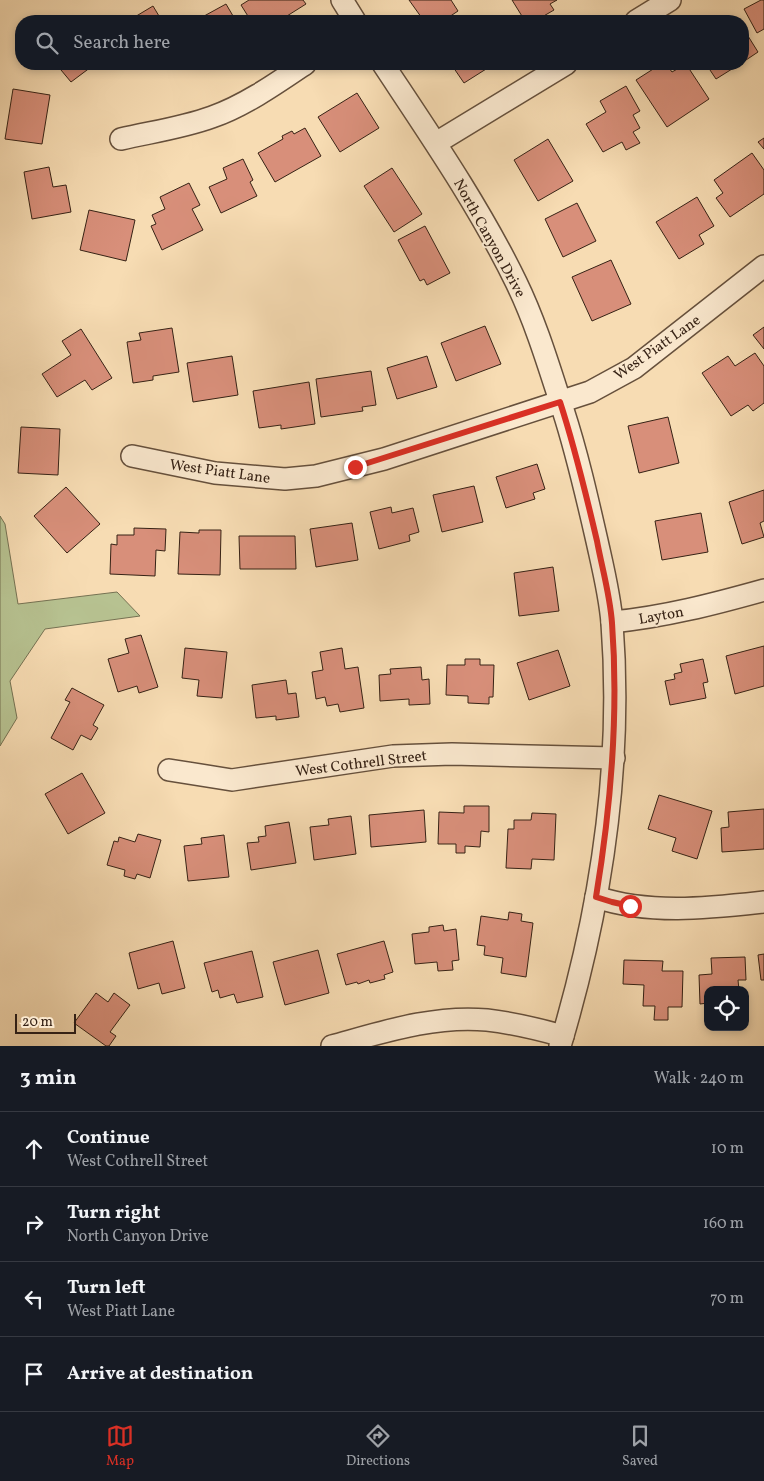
<!DOCTYPE html>
<html lang="en">
<head>
<meta charset="utf-8">
<style>
	body { margin:0; font-family:Vollkorn,serif; background:#242831; color:#f1f3f6 }
	.controls { position:absolute; right:15px; bottom:15px; display:grid; overflow:hidden; border-radius:10px; box-shadow:0 2px 8px #0003 }
	.controls button { width:45px; height:45px; display:grid; place-items:center; padding:0; border:0; border-bottom:1px solid #363941; background:#171b24; color:#f1f3f6; font:25px sans-serif }
	.scale { position:absolute; left:15px; bottom:12px; width:61px; box-sizing:border-box; padding-left:5px; border:2px solid #362215; border-top:0; font-size:14px; line-height:18px; white-space:nowrap; color:#362215; -webkit-text-stroke:4px #fae8ce; paint-order:stroke }
	.stop { position:absolute; width:15px; height:15px; margin:-11px; border:4px solid #d93025; border-radius:50%; background:#fff }
	.stop.end { background:#d93025; border-color:#fff; box-shadow:0 1px 5px #0008 }
	.list { margin:0; padding:0; list-style:none }
	h2 { display:flex; justify-content:space-between; align-items:center; height:65px; margin:0; padding:0 20px; font-size:21px }
	h2 small { font-size:16px; font-weight:400; color:#9ea1a6 }
	.list li { display:grid; grid-template-columns:32px 1fr auto; gap:15px; align-items:center; box-sizing:border-box; height:75px; padding:0 20px; border-top:1px solid #363941 }
	.list b { display:block; font-size:19px; white-space:nowrap }
	.list p { margin:0; font-size:16px; white-space:nowrap; color:#9ea1a6 }
	.list em { font-size:16px; font-style:normal; color:#9ea1a6 }
	.icon { flex:none; width:28px; height:28px; fill:none; stroke:currentColor; stroke-width:2; stroke-linecap:round; stroke-linejoin:round }
	.map { position:relative; flex:none; width:764px; height:1046px; overflow:hidden }
	.search { position:absolute; background:#171b24; box-shadow:0 2px 8px #0003; left:15px; right:15px; top:15px; height:55px; display:flex; align-items:center; gap:12px; box-sizing:border-box; padding:0 18px; border-radius:20px; color:#9ea1a6; font-size:19px }
	.sheet { height:365px; background:#171b24 }
	nav { display:flex; justify-content:space-around; align-items:center; box-sizing:border-box; height:70px; border-top:1px solid #363941; background:#171b24; font-size:14px; color:#9ea1a6 }
	nav a { display:grid; justify-items:center; gap:2px }
	nav .on { color:#d93025 }
	.map>svg:first-child { display:block }
	.green { fill:#b7c291; stroke:#767253 }
	.building { fill:#d88f7a; stroke:#362215 }
	.lines { fill:none; stroke-linecap:round; stroke-linejoin:round }
	.street-casing { stroke:#66503c; stroke-width:24 }
	.street { stroke:#fae8ce; stroke-width:21 }
	.route { stroke:#d93025; stroke-width:6 }
	.labels { text-anchor:middle; stroke-width:4; stroke-linejoin:round; paint-order:stroke }
	.street-label { font-size:15px; fill:#362215; stroke:#fae8ce }
</style>
</head>
<body>
<div class="map">
<svg width="764" height="1046" viewBox="0 0 764 1046">
	<rect width="100%" height="100%" fill="#f7dcb3"/>
	<filter id="stains"><feTurbulence type="fractalNoise" baseFrequency=".004" numOctaves="4"/><feColorMatrix values="0 0 0 0 .2 0 0 0 0 .09 0 0 0 0 .02 0 0 0 .5 -.17"/></filter>
	<radialGradient id="worn" r=".72"><stop offset=".6" stop-color="#630" stop-opacity="0"/><stop offset="1" stop-color="#630" stop-opacity=".3"/></radialGradient>
	<path class="green" d="M 0,516 L 5,524 L 18,604 L 117,592 L 140,616 L 45,629 L 10,681 L 17,718 L 0,746 Z"/>
	<g class="building">
		<path d="M 249,0 L 303,0 L 306,4 L 279,21 L 251,21 L 241,5 Z"/>
		<path d="M 409,0 L 451,0 L 458,11 L 443,21 L 424,21 Z"/>
		<path d="M 512,0 L 557,0 L 550,4 L 554,10 L 535,21 L 525,21 Z"/>
		<path d="M 761,0 L 764,0 L 764,29 L 757,33 L 744,9 Z"/>
		<path d="M 226,4 L 236,21 L 195,21 Z"/>
		<path d="M 153,6 L 162,21 L 128,21 Z"/>
		<path d="M 743,28 L 758,52 L 743,62 Z"/>
		<path d="M 56,64 L 95,64 L 71,82 Z"/>
		<path d="M 451,64 L 494,64 L 464,83 Z"/>
		<path d="M 661,64 L 666,64 L 672,72 L 686,64 L 709,99 L 667,127 L 636,80 Z"/>
		<path d="M 706,64 L 740,64 L 716,79 Z"/>
		<path d="M 626,86 L 640,111 L 633,115 L 640,128 L 633,132 L 640,143 L 626,150 L 622,142 L 603,152 L 586,124 L 606,112 L 600,101 Z"/>
		<path d="M 13,89 L 50,95 L 42,144 L 5,139 Z"/>
		<path d="M 357,93 L 379,128 L 340,152 L 318,117 Z"/>
		<path d="M 305,128 L 321,156 L 275,182 L 258,153 L 283,139 L 282,136 L 292,131 L 294,134 Z"/>
		<path d="M 764,138 L 764,149 L 758,142 Z"/>
		<path d="M 548,139 L 573,181 L 538,201 L 514,160 Z"/>
		<path d="M 752,153 L 764,170 L 764,194 L 730,217 L 716,198 L 723,193 L 714,180 Z"/>
		<path d="M 243,159 L 253,180 L 250,182 L 257,196 L 221,213 L 209,187 L 227,179 L 223,168 Z"/>
		<path d="M 49,167 L 53,187 L 66,185 L 71,212 L 32,219 L 24,172 Z"/>
		<path d="M 392,168 L 422,214 L 394,232 L 364,186 Z"/>
		<path d="M 189,183 L 200,205 L 192,209 L 203,230 L 162,250 L 151,226 L 156,224 L 152,215 L 165,209 L 160,197 Z"/>
		<path d="M 697,197 L 714,226 L 699,235 L 704,244 L 679,259 L 656,222 Z"/>
		<path d="M 577,203 L 596,241 L 563,257 L 545,219 Z"/>
		<path d="M 89,210 L 135,220 L 126,261 L 80,250 Z"/>
		<path d="M 425,226 L 450,273 L 427,285 L 424,279 L 420,281 L 398,240 Z"/>
		<path d="M 611,260 L 631,304 L 592,321 L 572,277 Z"/>
		<path d="M 485,326 L 501,364 L 456,381 L 441,343 Z"/>
		<path d="M 764,327 L 764,349 L 753,335 Z"/>
		<path d="M 172,328 L 179,372 L 153,376 L 153,380 L 133,383 L 127,342 L 141,340 L 139,333 Z"/>
		<path d="M 81,329 L 112,378 L 92,390 L 85,380 L 57,397 L 42,374 L 71,355 L 62,341 Z"/>
		<path d="M 755,353 L 764,366 L 764,403 L 753,411 L 748,405 L 731,416 L 702,373 L 728,356 L 735,366 Z"/>
		<path d="M 232,356 L 238,395 L 193,402 L 187,363 Z"/>
		<path d="M 427,356 L 437,387 L 397,399 L 387,368 Z"/>
		<path d="M 371,371 L 376,405 L 362,407 L 363,411 L 321,417 L 316,379 Z"/>
		<path d="M 309,382 L 315,424 L 281,429 L 281,425 L 259,428 L 253,391 Z"/>
		<path d="M 668,417 L 679,463 L 639,473 L 628,426 Z"/>
		<path d="M 21,427 L 60,429 L 58,475 L 18,473 Z"/>
		<path d="M 537,464 L 545,489 L 533,493 L 535,499 L 506,508 L 496,477 Z"/>
		<path d="M 474,486 L 483,522 L 442,532 L 433,495 Z"/>
		<path d="M 66,487 L 100,524 L 67,553 L 34,516 Z"/>
		<path d="M 764,490 L 764,521 L 760,523 L 764,537 L 742,544 L 729,502 Z"/>
		<path d="M 391,507 L 392,513 L 413,508 L 419,532 L 409,535 L 410,541 L 379,549 L 370,512 Z"/>
		<path d="M 701,513 L 708,552 L 662,560 L 655,521 Z"/>
		<path d="M 352,523 L 358,560 L 316,567 L 310,529 Z"/>
		<path d="M 134,528 L 166,529 L 165,551 L 156,550 L 155,576 L 110,574 L 111,544 L 117,545 L 117,535 L 134,535 Z"/>
		<path d="M 199,530 L 221,530 L 220,575 L 178,574 L 180,532 L 199,533 Z"/>
		<path d="M 239,536 L 295,536 L 296,569 L 240,569 Z"/>
		<path d="M 553,567 L 559,611 L 519,616 L 514,573 Z"/>
		<path d="M 141,635 L 158,687 L 139,693 L 137,686 L 118,692 L 108,659 L 129,653 L 125,639 Z"/>
		<path d="M 764,646 L 764,686 L 735,694 L 726,656 Z"/>
		<path d="M 185,648 L 227,652 L 222,698 L 197,696 L 199,680 L 182,678 Z"/>
		<path d="M 342,648 L 345,669 L 358,667 L 364,708 L 340,712 L 338,704 L 327,706 L 325,697 L 316,699 L 312,672 L 323,670 L 320,652 Z"/>
		<path d="M 558,650 L 570,686 L 529,700 L 517,663 Z"/>
		<path d="M 465,659 L 480,659 L 480,665 L 494,665 L 493,697 L 489,697 L 489,704 L 468,703 L 468,696 L 446,695 L 447,665 L 465,665 Z"/>
		<path d="M 703,659 L 708,682 L 703,683 L 706,698 L 670,705 L 665,681 L 675,679 L 674,674 L 682,672 L 680,664 Z"/>
		<path d="M 421,667 L 422,680 L 429,679 L 430,704 L 409,705 L 409,699 L 380,701 L 379,675 L 391,674 L 390,669 Z"/>
		<path d="M 286,680 L 288,694 L 296,693 L 299,717 L 276,720 L 276,716 L 256,718 L 252,685 Z"/>
		<path d="M 72,688 L 104,705 L 93,725 L 98,728 L 91,740 L 81,735 L 73,750 L 51,738 L 70,702 L 65,700 Z"/>
		<path d="M 82,773 L 105,813 L 68,834 L 45,794 Z"/>
		<path d="M 659,795 L 712,811 L 697,859 L 672,851 L 676,838 L 648,829 Z"/>
		<path d="M 464,806 L 489,806 L 489,832 L 481,831 L 480,847 L 465,846 L 465,853 L 456,853 L 456,844 L 438,844 L 439,812 L 464,813 Z"/>
		<path d="M 764,809 L 764,849 L 722,852 L 721,828 L 729,827 L 728,812 Z"/>
		<path d="M 424,810 L 426,842 L 371,847 L 369,815 Z"/>
		<path d="M 532,813 L 556,814 L 554,860 L 532,859 L 531,869 L 506,868 L 508,829 L 514,829 L 514,820 L 531,820 Z"/>
		<path d="M 351,816 L 356,854 L 314,860 L 310,827 L 329,825 L 328,819 Z"/>
		<path d="M 289,822 L 296,863 L 251,870 L 247,843 L 259,842 L 258,837 L 266,836 L 265,826 Z"/>
		<path d="M 138,834 L 161,840 L 150,878 L 137,874 L 135,879 L 124,876 L 125,870 L 107,865 L 114,841 L 118,842 L 119,837 L 135,842 Z"/>
		<path d="M 224,835 L 229,877 L 188,881 L 184,846 L 202,844 L 201,838 Z"/>
		<path d="M 509,912 L 522,914 L 521,921 L 533,923 L 526,977 L 501,973 L 503,958 L 484,955 L 485,946 L 477,945 L 481,916 L 508,920 Z"/>
		<path d="M 443,925 L 444,931 L 456,929 L 459,960 L 452,961 L 453,970 L 438,971 L 437,962 L 415,964 L 412,934 L 429,932 L 429,927 Z"/>
		<path d="M 173,941 L 185,988 L 162,994 L 159,983 L 138,989 L 129,953 Z"/>
		<path d="M 384,941 L 393,972 L 384,975 L 385,979 L 370,983 L 369,980 L 358,984 L 357,982 L 346,985 L 337,954 Z"/>
		<path d="M 318,950 L 329,993 L 285,1005 L 273,962 Z"/>
		<path d="M 252,951 L 263,997 L 237,1003 L 234,994 L 220,998 L 218,990 L 212,992 L 204,963 Z"/>
		<path d="M 764,954 L 764,980 L 761,980 L 758,955 Z"/>
		<path d="M 745,957 L 746,980 L 738,980 L 739,990 L 708,990 L 708,1003 L 700,1004 L 699,975 L 712,974 L 711,958 Z"/>
		<path d="M 624,960 L 663,961 L 662,971 L 683,971 L 682,1007 L 668,1007 L 668,1020 L 654,1020 L 655,1006 L 643,1006 L 644,985 L 623,984 Z"/>
		<path d="M 96,993 L 108,1002 L 114,993 L 130,1005 L 110,1032 L 116,1036 L 109,1046 L 106,1046 L 74,1023 Z"/>
	</g>
	<g class="lines">
		<g class="street-casing">
			<g id="street">
				<path d="M 342,0 L 355,21"/>
				<path d="M 636,21 L 670,0"/>
				<path d="M 383,64 C 430,135 479,206 516,282 C 536,323 549,367 563,410 C 577,453 587,497 597,541 C 603,568 610,596 612,623 C 623,766 601,909 560,1046"/>
				<path d="M 121,139 C 151,132 182,128 212,117 C 244,106 277,83 305,64"/>
				<path d="M 436,143 L 566,64"/>
				<path d="M 132,456 L 215,473 L 285,479 L 316,476 L 384,459 L 590,392 L 634,368 L 764,266"/>
				<path d="M 612,622 C 664,617 714,604 764,590"/>
				<path d="M 169,770 L 232,780 L 393,756 L 452,754 L 614,758"/>
				<path d="M 596,897 C 650,915 709,908 764,902"/>
				<path d="M 332,1046 C 383,1032 434,1015 487,1020 C 513,1023 538,1029 563,1036"/>
			</g>
		</g>
		<use href="#street" class="street"/>
	</g>
	<g class="lines">
		<path class="route" d="M 355,467 L 560,402 C 575,448 586,494 597,541 C 602,568 610,595 612,623 C 619,715 611,806 596,897 L 612,902 L 630,906"/>
	</g>
	<g class="labels">
		<g class="street-label">
			<text transform="translate(490 238) rotate(61)" y="5">North Canyon Drive</text>
			<text transform="translate(657 347) rotate(-35)" y="5">West Piatt Lane</text>
			<text transform="translate(220 471) rotate(8)" y="5">West Piatt Lane</text>
			<text transform="translate(661 615) rotate(-10)" y="5">Layton</text>
			<text transform="translate(361 763) rotate(-7)" y="5">West Cothrell Street</text>
		</g>
	</g>
	<rect width="100%" height="100%" filter="url(#stains)"/>
	<rect width="100%" height="100%" fill="url(#worn)"/>
</svg>
<div class="controls">
<button><svg class="icon" aria-label="locate" viewBox="0 0 24 24"><circle cx="12" cy="12" r="6"/><path d="M12 2v4M12 18v4M2 12h4M18 12h4"/></svg></button>
</div>
<div class="scale">20 m</div>
<div class="stop" style="left:630px;top:906px"></div>
<div class="stop end" style="left:355px;top:467px"></div>
<div class="search"><svg class="icon" aria-label="search" viewBox="0 0 24 24"><circle cx="10" cy="10" r="6"/><path d="M15 15l6 6"/></svg>Search here</div>
</div>
<section class="sheet">
<h2>3 min<small>Walk · 240 m</small></h2>
<ul class="list">
<li><svg class="icon" aria-label="ahead" viewBox="0 0 24 24"><path d="M12 20V5M6 11l6-6 6 6"/></svg><div><b>Continue</b><p>West Cothrell Street</p></div><em>10 m</em></li>
<li><svg class="icon" aria-label="right" viewBox="0 0 24 24"><path d="M7 20v-9h11M14 6l5 5-5 5"/></svg><div><b>Turn right</b><p>North Canyon Drive</p></div><em>160 m</em></li>
<li><svg class="icon" aria-label="left" viewBox="0 0 24 24"><path d="M17 20v-9H6M10 6l-5 5 5 5"/></svg><div><b>Turn left</b><p>West Piatt Lane</p></div><em>70 m</em></li>
<li><svg class="icon" aria-label="arrive" viewBox="0 0 24 24"><path d="M6 21V4h12l-3 4 3 4H6"/></svg><div><b>Arrive at destination</b></div></li>
</ul>
</section>
<nav>
<a class="on"><svg class="icon" aria-label="map" viewBox="0 0 24 24"><path d="M3 6l6-2 6 2 6-2v14l-6 2-6-2-6 2zM9 4v14M15 6v14"/></svg>Map</a>
<a><svg class="icon" aria-label="directions" viewBox="0 0 24 24"><path d="M12 3l9 9-9 9-9-9zM9 14v-3h6M13 9l2 2-2 2"/></svg>Directions</a>
<a><svg class="icon" aria-label="saved" viewBox="0 0 24 24"><path d="M7 4h10v16l-5-4-5 4z"/></svg>Saved</a>
</nav>
</body>
</html>
